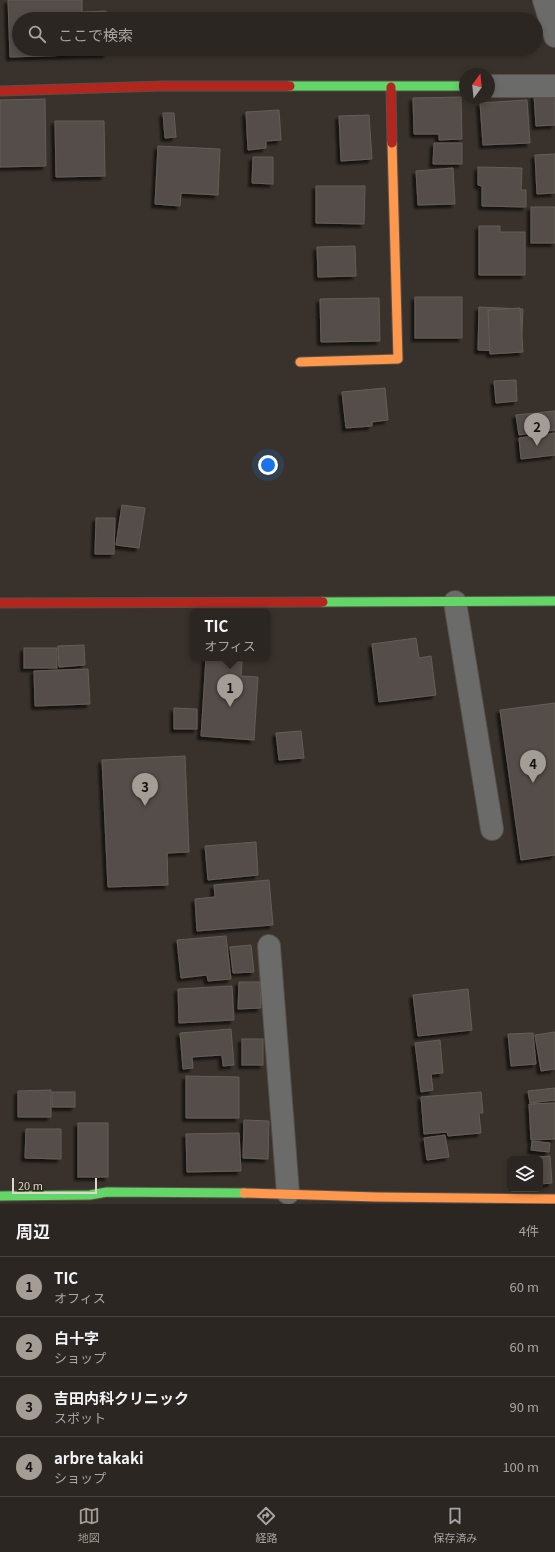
<!DOCTYPE html>
<html lang="ja">
<head>
<meta charset="utf-8">
<style>
	body { margin:0; font-family:Georgia,"Noto Sans JP",serif; background:#37322e; color:#f1f3f6 }
	.controls { position:absolute; right:12px; bottom:12px; display:grid; overflow:hidden; border-radius:6px; box-shadow:0 2px 6px #0003 }
	.controls button { width:36px; height:36px; display:grid; place-items:center; padding:0; border:0; border-bottom:1px solid #47433f; background:#2b2621; color:#f1f3f6; font:20px sans-serif }
	.compass { position:absolute; left:459px; top:68px; width:36px; height:36px; border-radius:50%; background:#2b2621; box-shadow:0 2px 6px #0003; rotate:15deg }
	.scale { position:absolute; left:12px; bottom:10px; width:85px; box-sizing:border-box; padding-left:4px; border:2px solid #ddd6cf; border-top:0; font-size:11px; line-height:14px; white-space:nowrap; color:#ddd6cf; -webkit-text-stroke:3px #33281d; paint-order:stroke }
	.you { position:absolute; left:268px; top:465px; width:14px; height:14px; margin:-10px; border:3px solid #fff; border-radius:50%; background:#1a73e8; box-shadow:0 0 0 6px #1a73e833 }
	.badge { display:grid; place-items:center; width:26px; height:26px; border-radius:50%; background:#a49d96; color:#111; font-size:13px; font-weight:700 }
	.pin { position:absolute; translate:-50% -33px; filter:drop-shadow(0 1px 2px #0008) }
	.pin::after { content:''; position:absolute; top:21px; width:14px; height:12px; background:inherit; clip-path:polygon(0 0,100% 0,50% 100%) }
	.popup { position:absolute; left:190px; top:609px; width:80px; height:52px; box-sizing:border-box; display:grid; place-content:center; border-radius:6px; background:#2b2621; filter:drop-shadow(0 1px 3px #0005); font-size:13px; white-space:nowrap; color:#a6a5a5 }
	.popup b { font-size:15px; color:#f1f3f6 }
	.popup::after { content:''; position:absolute; left:50%; top:100%; margin-left:-8px; border:8px solid transparent; border-top-color:#2b2621 }
	.list { margin:0; padding:0; list-style:none }
	h2 { display:flex; justify-content:space-between; align-items:center; height:52px; margin:0; padding:0 16px; font-size:17px }
	h2 small { font-size:13px; font-weight:400; color:#a6a5a5 }
	.list li { display:grid; grid-template-columns:26px 1fr auto; gap:12px; align-items:center; box-sizing:border-box; height:60px; padding:0 16px; border-top:1px solid #47433f }
	.list b { display:block; font-size:15px; white-space:nowrap }
	.list p { margin:0; font-size:13px; white-space:nowrap; color:#a6a5a5 }
	.list em { font-size:13px; font-style:normal; color:#a6a5a5 }
	.icon { flex:none; width:22px; height:22px; fill:none; stroke:currentColor; stroke-width:2; stroke-linecap:round; stroke-linejoin:round }
	.map { position:relative; flex:none; width:555px; height:1204px; overflow:hidden }
	.search { position:absolute; background:#2b2621; box-shadow:0 2px 6px #0003; left:12px; right:12px; top:12px; height:44px; display:flex; align-items:center; gap:10px; box-sizing:border-box; padding:0 14px; border-radius:22px; color:#a6a5a5; font-size:15px }
	.sheet { height:292px; background:#2b2621 }
	nav { display:flex; justify-content:space-around; align-items:center; box-sizing:border-box; height:56px; border-top:1px solid #47433f; background:#2b2621; font-size:11px; color:#a6a5a5 }
	nav a { display:grid; justify-items:center; gap:2px }
	nav .on { color:#a49d96 }
	.map>svg:first-child { display:block }
	.building { fill:#544e49; stroke:#635d57; filter:url(#shadow) }
	.lines { fill:none; stroke-linecap:round; stroke-linejoin:round }
	.street-casing { stroke:#56504a; stroke-width:24 }
	.fast-casing { stroke:#56504a; stroke-width:11 }
	.slow-casing { stroke:#56504a; stroke-width:11 }
	.jam-casing { stroke:#56504a; stroke-width:11 }
	.street { stroke:#6b6c6a; stroke-width:22 }
	.fast { stroke:#63d668; stroke-width:9 }
	.slow { stroke:#ff974d; stroke-width:9 }
	.jam { stroke:#b3261e; stroke-width:9 }
</style>
</head>
<body>
<div class="map">
<svg width="555" height="1204" viewBox="0 0 555 1204">
	<defs>
		<filter id="shadow"><feDropShadow dx="-3.5" dy="3.5" stdDeviation="1" flood-color="#0009"/></filter>
	</defs>
	<rect width="100%" height="100%" fill="#39322c"/>
	<g class="building">
		<path d="M 8,0 L 82,0 L 82,12 L 106,11 L 106,19 L 19,19 L 19,49 L 107,49 L 107,54 L 10,57 Z"/>
		<path d="M 555,94 L 555,125 L 536,126 L 534,95 Z"/>
		<path d="M 461,97 L 462,139 L 439,140 L 439,134 L 414,134 L 413,98 Z"/>
		<path d="M 45,99 L 46,166 L 0,167 L 0,100 Z"/>
		<path d="M 527,100 L 530,143 L 483,145 L 480,103 Z"/>
		<path d="M 279,110 L 281,140 L 266,141 L 266,148 L 248,150 L 246,112 Z"/>
		<path d="M 163,113 L 174,113 L 176,137 L 165,138 Z"/>
		<path d="M 369,115 L 372,159 L 341,161 L 339,116 Z"/>
		<path d="M 55,121 L 104,121 L 105,176 L 56,177 Z"/>
		<path d="M 434,143 L 462,143 L 462,164 L 433,164 Z"/>
		<path d="M 158,146 L 220,149 L 218,195 L 181,193 L 180,206 L 155,204 Z"/>
		<path d="M 555,154 L 555,193 L 537,194 L 535,155 Z"/>
		<path d="M 253,157 L 273,157 L 273,184 L 252,183 Z"/>
		<path d="M 478,167 L 522,168 L 521,190 L 526,190 L 526,207 L 482,206 L 482,186 L 478,185 Z"/>
		<path d="M 453,168 L 455,204 L 418,205 L 416,171 Z"/>
		<path d="M 316,186 L 365,186 L 364,224 L 316,223 Z"/>
		<rect x="531" y="207" width="24" height="36"/>
		<path d="M 479,226 L 500,226 L 500,232 L 525,232 L 525,275 L 479,275 Z"/>
		<path d="M 355,246 L 356,276 L 318,277 L 317,247 Z"/>
		<rect x="415" y="297" width="47" height="41"/>
		<path d="M 379,298 L 380,341 L 321,342 L 320,299 Z"/>
		<path d="M 479,307 L 523,309 L 521,352 L 478,350 Z"/>
		<path d="M 520,308 L 523,352 L 490,354 L 488,310 Z"/>
		<path d="M 516,380 L 517,401 L 496,403 L 494,381 Z"/>
		<path d="M 385,388 L 388,420 L 372,422 L 372,426 L 346,428 L 342,392 Z"/>
		<path d="M 555,411 L 555,430 L 519,435 L 516,415 Z"/>
		<path d="M 555,433 L 555,455 L 521,459 L 519,438 Z"/>
		<path d="M 122,505 L 145,508 L 139,548 L 116,545 Z"/>
		<path d="M 96,518 L 115,518 L 114,554 L 95,554 Z"/>
		<path d="M 416,638 L 419,658 L 431,656 L 436,695 L 379,702 L 372,644 Z"/>
		<path d="M 84,645 L 85,665 L 59,667 L 58,646 Z"/>
		<rect x="24" y="648" width="33" height="20"/>
		<path d="M 206,658 L 233,658 L 233,662 L 242,662 L 241,676 L 258,677 L 254,740 L 201,736 Z"/>
		<path d="M 88,669 L 90,704 L 35,706 L 34,671 Z"/>
		<path d="M 555,703 L 555,855 L 521,860 L 500,710 Z"/>
		<path d="M 174,708 L 197,709 L 197,729 L 174,729 Z"/>
		<path d="M 301,731 L 304,758 L 279,760 L 276,733 Z"/>
		<path d="M 185,756 L 189,852 L 167,853 L 168,885 L 108,887 L 102,760 Z"/>
		<path d="M 256,842 L 258,875 L 208,880 L 205,846 Z"/>
		<path d="M 269,880 L 273,925 L 197,931 L 195,899 L 215,897 L 214,885 Z"/>
		<path d="M 226,936 L 231,979 L 208,981 L 207,975 L 181,978 L 177,940 Z"/>
		<path d="M 251,945 L 254,972 L 233,973 L 230,947 Z"/>
		<path d="M 239,982 L 260,982 L 261,1008 L 238,1009 Z"/>
		<path d="M 232,986 L 234,1020 L 179,1023 L 178,989 Z"/>
		<path d="M 468,989 L 472,1030 L 418,1036 L 413,995 Z"/>
		<path d="M 231,1029 L 234,1065 L 223,1066 L 222,1055 L 192,1057 L 193,1068 L 183,1069 L 180,1033 Z"/>
		<path d="M 555,1032 L 555,1069 L 541,1071 L 535,1035 Z"/>
		<path d="M 533,1033 L 536,1064 L 511,1066 L 508,1034 Z"/>
		<rect x="242" y="1039" width="21" height="26"/>
		<path d="M 440,1040 L 443,1073 L 431,1074 L 433,1090 L 421,1092 L 415,1043 Z"/>
		<path d="M 186,1076 L 239,1077 L 239,1118 L 186,1118 Z"/>
		<path d="M 555,1088 L 555,1100 L 530,1103 L 528,1091 Z"/>
		<path d="M 51,1090 L 51,1117 L 18,1117 L 18,1091 Z"/>
		<rect x="52" y="1092" width="23" height="15"/>
		<path d="M 481,1092 L 483,1113 L 479,1113 L 481,1133 L 448,1136 L 447,1132 L 424,1134 L 421,1097 Z"/>
		<path d="M 555,1103 L 555,1139 L 531,1140 L 529,1104 Z"/>
		<path d="M 244,1120 L 269,1121 L 268,1159 L 243,1158 Z"/>
		<rect x="78" y="1123" width="30" height="54"/>
		<path d="M 26,1129 L 61,1129 L 61,1159 L 25,1158 Z"/>
		<path d="M 239,1133 L 241,1171 L 187,1172 L 186,1134 Z"/>
		<path d="M 445,1135 L 449,1157 L 427,1160 L 424,1138 Z"/>
		<path d="M 532,1141 L 550,1143 L 549,1152 L 531,1150 Z"/>
		<path d="M 550,1156 L 552,1183 L 540,1184 L 540,1159 L 527,1158 Z"/>
	</g>
	<g class="lines">
		<g class="street-casing">
			<g id="street">
				<path d="M 544,0 L 555,36"/>
				<path d="M 489,86 L 555,86"/>
				<path d="M 455,602 L 492,829"/>
				<path d="M 269,946 L 288,1193"/>
			</g>
		</g>
		<g class="fast-casing">
			<g id="fast">
				<path d="M 290,86 L 465,86"/>
				<path d="M 323,602 L 555,601"/>
				<path d="M 0,1196 L 90,1195 L 107,1192 L 244,1193"/>
			</g>
		</g>
		<g class="slow-casing">
			<g id="slow">
				<path d="M 300,362 L 398,359 L 392,143"/>
				<path d="M 244,1193 L 376,1197 L 555,1199"/>
			</g>
		</g>
		<g class="jam-casing">
			<g id="jam">
				<path d="M 391,87 L 392,143"/>
				<path d="M 0,91 L 163,86 L 290,86"/>
				<path d="M 0,603 L 323,602"/>
			</g>
		</g>
		<use href="#street" class="street"/>
		<use href="#fast" class="fast"/>
		<use href="#slow" class="slow"/>
		<use href="#jam" class="jam"/>
	</g>
</svg>
<div class="controls">
<button><svg class="icon" aria-label="layers" viewBox="0 0 24 24"><path d="M12 4l9 5-9 5-9-5zM3 14l9 5 9-5"/></svg></button>
</div>
<svg class="compass" viewBox="-18 -18 36 36"><path d="M0-13l5 13h-10z" fill="#e53935"/><path d="M0 13l5-13h-10z" fill="#a6a5a5"/></svg>
<div class="scale">20 m</div>
<div class="you"></div>
<div class="pin badge" style="left:230px;top:707px">1</div>
<div class="popup"><b>TIC</b>オフィス</div>
<div class="pin badge" style="left:537px;top:446px">2</div>
<div class="pin badge" style="left:145px;top:806px">3</div>
<div class="pin badge" style="left:533px;top:783px">4</div>
<div class="search"><svg class="icon" aria-label="search" viewBox="0 0 24 24"><circle cx="10" cy="10" r="6"/><path d="M15 15l6 6"/></svg>ここで検索</div>
</div>
<section class="sheet">
<h2>周辺<small>4件</small></h2>
<ul class="list">
<li><span class="badge">1</span><div><b>TIC</b><p>オフィス</p></div><em>60 m</em></li>
<li><span class="badge">2</span><div><b>白十字</b><p>ショップ</p></div><em>60 m</em></li>
<li><span class="badge">3</span><div><b>吉田内科クリニック</b><p>スポット</p></div><em>90 m</em></li>
<li><span class="badge">4</span><div><b>arbre takaki</b><p>ショップ</p></div><em>100 m</em></li>
</ul>
</section>
<nav>
<a class="on"><svg class="icon" aria-label="map" viewBox="0 0 24 24"><path d="M3 6l6-2 6 2 6-2v14l-6 2-6-2-6 2zM9 4v14M15 6v14"/></svg>地図</a>
<a><svg class="icon" aria-label="directions" viewBox="0 0 24 24"><path d="M12 3l9 9-9 9-9-9zM9 14v-3h6M13 9l2 2-2 2"/></svg>経路</a>
<a><svg class="icon" aria-label="saved" viewBox="0 0 24 24"><path d="M7 4h10v16l-5-4-5 4z"/></svg>保存済み</a>
</nav>
</body>
</html>
